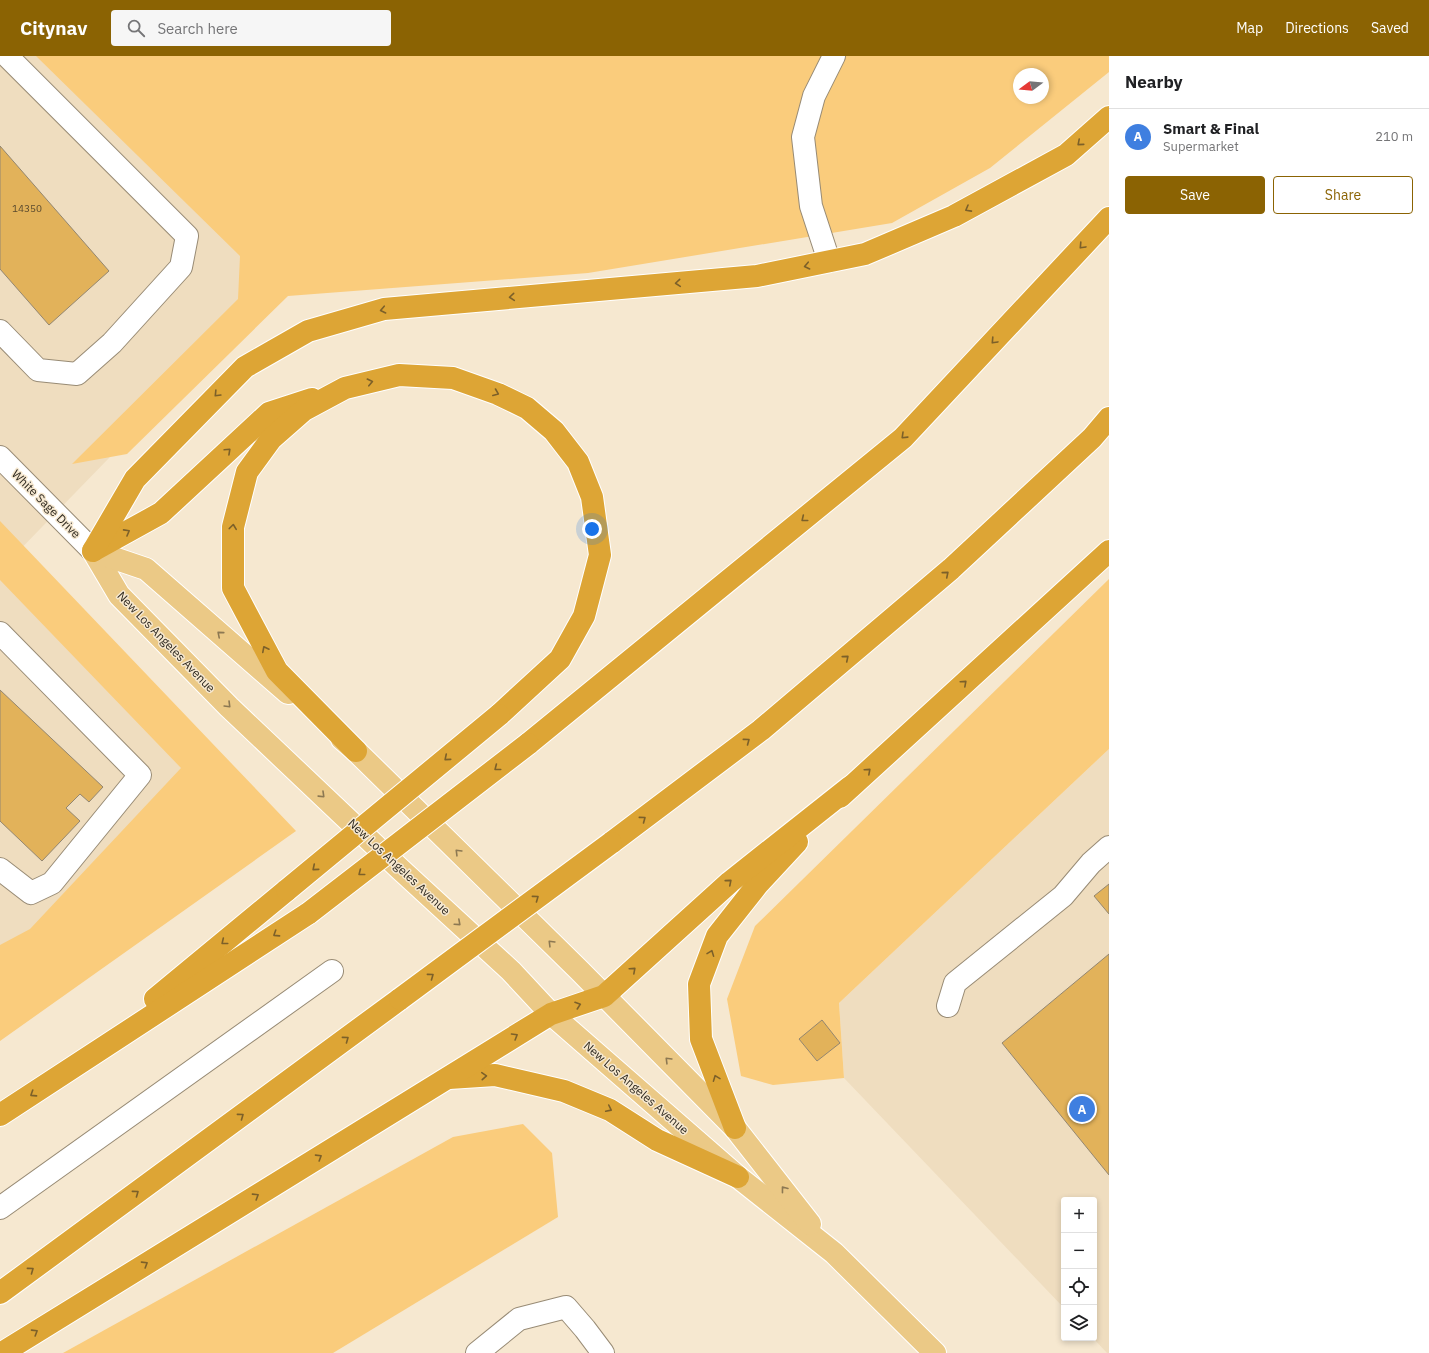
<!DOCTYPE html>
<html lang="en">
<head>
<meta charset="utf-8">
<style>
	body { margin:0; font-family:"IBM Plex Sans",sans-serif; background:#f6f6f6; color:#202124 }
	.controls { position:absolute; right:12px; bottom:12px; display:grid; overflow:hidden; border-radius:4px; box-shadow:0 2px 6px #0003 }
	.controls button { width:36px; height:36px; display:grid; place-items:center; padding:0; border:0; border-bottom:1px solid #e0e0e0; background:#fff; color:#202124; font:20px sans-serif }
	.compass { position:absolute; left:1013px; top:12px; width:36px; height:36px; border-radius:50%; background:#fff; box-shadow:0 2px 6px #0003; rotate:254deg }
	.you { position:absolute; left:592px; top:473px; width:14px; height:14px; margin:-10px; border:3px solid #fff; border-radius:50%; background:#1a73e8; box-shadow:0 0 0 6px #1a73e833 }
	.badge { display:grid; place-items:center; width:26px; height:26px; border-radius:50%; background:#8b6303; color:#fff; font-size:13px; font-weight:700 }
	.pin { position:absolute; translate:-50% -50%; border:2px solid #fff; box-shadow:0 1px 4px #0006 }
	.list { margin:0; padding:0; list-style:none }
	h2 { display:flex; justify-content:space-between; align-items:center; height:52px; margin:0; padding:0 16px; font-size:17px }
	h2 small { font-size:13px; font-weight:400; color:#757577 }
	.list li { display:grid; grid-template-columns:26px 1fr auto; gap:12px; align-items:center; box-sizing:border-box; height:56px; padding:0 16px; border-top:1px solid #e0e0e0 }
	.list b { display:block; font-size:15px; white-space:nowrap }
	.list p { margin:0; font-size:13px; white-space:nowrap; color:#757577 }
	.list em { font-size:13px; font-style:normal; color:#757577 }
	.actions { display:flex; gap:8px; padding:12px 16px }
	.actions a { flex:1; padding:9px 0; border:1px solid #8b6303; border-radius:4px; text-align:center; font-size:14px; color:#8b6303 }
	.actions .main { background:#8b6303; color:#fff }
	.icon { flex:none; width:22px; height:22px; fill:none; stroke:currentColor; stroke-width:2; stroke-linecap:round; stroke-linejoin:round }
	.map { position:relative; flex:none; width:1109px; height:1297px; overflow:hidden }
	header { display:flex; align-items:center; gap:24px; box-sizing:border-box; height:56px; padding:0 20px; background:#8b6303; color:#fff }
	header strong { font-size:19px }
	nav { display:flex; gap:22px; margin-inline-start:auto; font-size:14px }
	.search { width:280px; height:36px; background:#f6f6f6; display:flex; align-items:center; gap:10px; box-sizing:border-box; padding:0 14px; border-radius:4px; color:#757577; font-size:15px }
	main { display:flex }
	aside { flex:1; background:#fff }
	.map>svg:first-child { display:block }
	.built { fill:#efddbf }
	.green { fill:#facc7c; fill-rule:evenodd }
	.building { fill:#e2b25a; stroke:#938670 }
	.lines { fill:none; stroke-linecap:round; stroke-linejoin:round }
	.minor-casing { stroke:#988b75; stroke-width:24 }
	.major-casing { stroke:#fff; stroke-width:24 }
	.highway-casing { stroke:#fff; stroke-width:24 }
	.minor { stroke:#fff; stroke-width:22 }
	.major { stroke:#ebc986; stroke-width:22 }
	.highway { stroke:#dda535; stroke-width:22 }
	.highway-bridge-casing { stroke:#fff; stroke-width:24; stroke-linecap:butt }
	.highway-bridge { stroke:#dda535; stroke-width:22 }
	.oneway { stroke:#7c6029 }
	.oneway2 { stroke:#8c7852 }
	.labels { text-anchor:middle; stroke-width:3; stroke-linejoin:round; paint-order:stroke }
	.number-label { font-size:10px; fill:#5a4a2e }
	.street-label { font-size:12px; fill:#2d281f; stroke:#f6e8d0 }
</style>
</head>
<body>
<header>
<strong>Citynav</strong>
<div class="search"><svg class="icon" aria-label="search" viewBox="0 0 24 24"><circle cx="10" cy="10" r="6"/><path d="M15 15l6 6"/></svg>Search here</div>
<nav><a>Map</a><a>Directions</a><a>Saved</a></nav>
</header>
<main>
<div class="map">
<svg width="1109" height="1297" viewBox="0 0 1109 1297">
	<rect width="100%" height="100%" fill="#f6e8d0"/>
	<g class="built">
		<path d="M 0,0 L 45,0 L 280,226 L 7,507 L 214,726 L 0,910 Z"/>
		<path d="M 1109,693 L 1109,1297 L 1107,1297 L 1093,1282 L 1094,1282 L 1094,1144 L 1064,1144 L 1064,1252 L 844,1022 L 839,947 Z"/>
	</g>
	<g class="green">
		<path d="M 36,0 L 1109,0 L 1109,16 L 990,112 L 892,167 L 588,217 L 288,240 L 127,398 L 72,408 L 238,243 L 240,200 ZM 1019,18 L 1043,18 L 1043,42 L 1019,42 Z"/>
		<path d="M 0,465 L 296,775 L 0,985 L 0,889 L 30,873 L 181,712 L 0,524 Z"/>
		<path d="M 1109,523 L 1109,693 L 839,947 L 844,1022 L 773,1029 L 741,1020 L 727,943 L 755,870 Z"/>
		<path d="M 523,1068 L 552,1097 L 558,1161 L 333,1297 L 63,1297 L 453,1081 Z"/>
	</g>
	<g class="building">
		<path d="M 0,90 L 109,215 L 49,269 L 0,213 Z"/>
		<path d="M 0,634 L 103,731 L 89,746 L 80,738 L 66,752 L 80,765 L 42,805 L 0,765 Z"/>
		<path d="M 1109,828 L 1109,858 L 1094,840 Z"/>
		<path d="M 1109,898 L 1109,1119 L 1002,987 Z"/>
		<path d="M 822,964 L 840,987 L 817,1005 L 799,983 Z"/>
	</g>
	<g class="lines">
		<g class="minor-casing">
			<g id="minor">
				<path d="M 829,205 L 811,150 L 803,81 L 814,40 L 834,0"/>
				<path d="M 0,275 L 38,314 L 77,318 L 112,287 L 181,211 L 187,180 L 7,0"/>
				<path d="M 0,401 L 93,495"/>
				<path d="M 0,577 L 140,719 L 52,827 L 31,837 L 0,813"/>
				<path d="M 948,950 L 955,927 L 1063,840 L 1091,807 L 1109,791"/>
				<path d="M 0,1152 L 332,915"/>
				<path d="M 477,1297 L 519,1263 L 566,1251 L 585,1273 L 603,1297"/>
			</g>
		</g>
		<g class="major-casing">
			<g id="major">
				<path d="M 93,495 L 119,539 L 229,651 L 400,813 L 511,915 L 551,958 L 738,1121 L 834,1197 L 935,1297"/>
				<path d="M 93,495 L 146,513 L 288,637"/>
				<path d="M 342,683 L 356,695 L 579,914 L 735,1072 L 810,1168"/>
			</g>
		</g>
		<g class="highway-casing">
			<g id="highway">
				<path d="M 94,494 L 161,457 L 269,357 L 312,343"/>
				<path d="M 93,495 L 135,423 L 245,311 L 308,275 L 384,253 L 757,220 L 865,198 L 954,160 L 1066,99 L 1109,61"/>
				<path d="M 528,688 L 903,382 L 1109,162"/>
				<path d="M 356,695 L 277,615 L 233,532 L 233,471 L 247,416 L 271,383 L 304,354 L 345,332 L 399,319 L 453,322 L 498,338 L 527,352 L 554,375 L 578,406 L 592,441 L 600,499 L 584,560 L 560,603 L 499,659"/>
				<path d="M 840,741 L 1109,495"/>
				<path d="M 611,787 L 761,674 L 951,513 L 1092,382 L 1109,362"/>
				<path d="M 155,943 L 287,834"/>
				<path d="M 449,1022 L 495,1019 L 564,1035 L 610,1054 L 657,1084 L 738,1121"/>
				<path d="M 0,1059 L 309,857"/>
				<path d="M 735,1072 L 701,983 L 699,928 L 717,880 L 758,828 L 797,786"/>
				<path d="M 0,1237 L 400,943"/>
				<path d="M 2,1297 L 551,958 L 604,940 L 730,826 L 850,731"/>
			</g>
		</g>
		<use href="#minor" class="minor"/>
		<use href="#major" class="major"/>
		<use href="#highway" class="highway"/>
		<g class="highway-bridge-casing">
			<g id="highway-bridge">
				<path d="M 287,834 L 499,659"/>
				<path d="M 309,857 L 528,688"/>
				<path d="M 400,943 L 611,787"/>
			</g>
		</g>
		<use href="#highway-bridge" class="highway-bridge"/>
	</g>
	<defs><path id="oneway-chevron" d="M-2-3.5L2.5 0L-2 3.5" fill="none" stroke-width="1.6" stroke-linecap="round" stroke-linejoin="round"/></defs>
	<g class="oneway">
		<use href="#oneway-chevron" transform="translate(1080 87) rotate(139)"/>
		<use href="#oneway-chevron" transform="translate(968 153) rotate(151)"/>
		<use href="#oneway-chevron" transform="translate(1082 190) rotate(133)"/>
		<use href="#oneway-chevron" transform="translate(807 210) rotate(168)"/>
		<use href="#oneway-chevron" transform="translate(678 227) rotate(175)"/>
		<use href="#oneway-chevron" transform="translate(512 241) rotate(175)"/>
		<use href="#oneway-chevron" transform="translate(383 254) rotate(168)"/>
		<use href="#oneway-chevron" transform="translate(994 285) rotate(133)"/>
		<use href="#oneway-chevron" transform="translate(370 326) rotate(-13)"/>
		<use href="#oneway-chevron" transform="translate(496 337) rotate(22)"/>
		<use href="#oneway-chevron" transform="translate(217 338) rotate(134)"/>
		<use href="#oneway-chevron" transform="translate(904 380) rotate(136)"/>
		<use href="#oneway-chevron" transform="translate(228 395) rotate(-43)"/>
		<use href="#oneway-chevron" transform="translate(804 463) rotate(141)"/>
		<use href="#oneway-chevron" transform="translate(233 471) rotate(-83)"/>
		<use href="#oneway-chevron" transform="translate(127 476) rotate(-29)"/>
		<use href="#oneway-chevron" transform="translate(946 518) rotate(-40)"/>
		<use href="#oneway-chevron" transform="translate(265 593) rotate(-117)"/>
		<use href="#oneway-chevron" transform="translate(846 602) rotate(-40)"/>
		<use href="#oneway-chevron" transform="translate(964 627) rotate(-42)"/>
		<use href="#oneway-chevron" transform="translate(747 685) rotate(-37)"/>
		<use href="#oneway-chevron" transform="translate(447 702) rotate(140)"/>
		<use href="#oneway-chevron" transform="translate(497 712) rotate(142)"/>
		<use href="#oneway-chevron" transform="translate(868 715) rotate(-42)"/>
		<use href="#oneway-chevron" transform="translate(643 763) rotate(-37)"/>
		<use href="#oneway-chevron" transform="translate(315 812) rotate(140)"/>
		<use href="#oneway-chevron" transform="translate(361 817) rotate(142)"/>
		<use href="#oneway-chevron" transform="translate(729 826) rotate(-41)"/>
		<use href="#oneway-chevron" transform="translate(536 842) rotate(-36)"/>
		<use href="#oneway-chevron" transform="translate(276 878) rotate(147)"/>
		<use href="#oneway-chevron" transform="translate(224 886) rotate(141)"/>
		<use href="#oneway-chevron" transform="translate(711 897) rotate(-69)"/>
		<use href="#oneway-chevron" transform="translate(633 914) rotate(-42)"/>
		<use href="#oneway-chevron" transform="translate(431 920) rotate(-36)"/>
		<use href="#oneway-chevron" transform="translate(578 949) rotate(-19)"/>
		<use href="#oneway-chevron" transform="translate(515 980) rotate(-31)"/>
		<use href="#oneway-chevron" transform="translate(346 983) rotate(-36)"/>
		<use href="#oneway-chevron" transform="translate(484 1020) rotate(-4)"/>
		<use href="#oneway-chevron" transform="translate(716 1022) rotate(-111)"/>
		<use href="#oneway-chevron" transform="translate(33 1038) rotate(147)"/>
		<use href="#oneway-chevron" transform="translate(609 1053) rotate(26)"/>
		<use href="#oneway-chevron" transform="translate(241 1060) rotate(-36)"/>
		<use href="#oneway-chevron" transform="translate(319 1101) rotate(-32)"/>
		<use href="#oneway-chevron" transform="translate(136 1137) rotate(-36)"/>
		<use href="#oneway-chevron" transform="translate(256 1140) rotate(-32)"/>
		<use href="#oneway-chevron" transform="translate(145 1208) rotate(-32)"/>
		<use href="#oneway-chevron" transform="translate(31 1214) rotate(-36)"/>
		<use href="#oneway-chevron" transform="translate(35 1276) rotate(-32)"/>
	</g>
	<g class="oneway2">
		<use href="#oneway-chevron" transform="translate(220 578) rotate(-139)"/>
		<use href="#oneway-chevron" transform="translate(228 649) rotate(45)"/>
		<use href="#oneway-chevron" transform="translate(322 739) rotate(44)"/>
		<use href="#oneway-chevron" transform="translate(458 796) rotate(-135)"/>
		<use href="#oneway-chevron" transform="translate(458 867) rotate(42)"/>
		<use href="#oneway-chevron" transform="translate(551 887) rotate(-135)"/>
		<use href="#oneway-chevron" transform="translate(668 1004) rotate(-135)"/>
		<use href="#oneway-chevron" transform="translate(784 1133) rotate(-128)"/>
	</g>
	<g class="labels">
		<g class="number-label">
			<text x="27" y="156">14350</text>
		</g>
		<g class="street-label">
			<text transform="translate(46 448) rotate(45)" y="4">White Sage Drive</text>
			<text transform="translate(166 586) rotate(46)" y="4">New Los Angeles Avenue</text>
			<text transform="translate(399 811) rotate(43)" y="4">New Los Angeles Avenue</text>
			<text transform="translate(636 1032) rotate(41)" y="4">New Los Angeles Avenue</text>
		</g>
	</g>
</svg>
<div class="controls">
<button>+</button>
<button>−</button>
<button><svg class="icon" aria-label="locate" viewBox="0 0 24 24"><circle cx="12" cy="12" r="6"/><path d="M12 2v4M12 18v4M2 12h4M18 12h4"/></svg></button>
<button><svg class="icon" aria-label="layers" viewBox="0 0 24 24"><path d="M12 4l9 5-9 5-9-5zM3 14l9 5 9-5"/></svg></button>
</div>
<svg class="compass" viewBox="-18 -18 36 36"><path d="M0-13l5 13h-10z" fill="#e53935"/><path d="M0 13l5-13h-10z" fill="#757577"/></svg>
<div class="you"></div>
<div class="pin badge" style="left:1082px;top:1053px;background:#3f7fe0">A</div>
</div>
<aside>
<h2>Nearby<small></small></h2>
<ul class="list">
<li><span class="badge" style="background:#3f7fe0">A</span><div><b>Smart &amp; Final</b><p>Supermarket</p></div><em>210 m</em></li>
</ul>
<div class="actions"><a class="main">Save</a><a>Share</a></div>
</aside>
</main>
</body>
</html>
